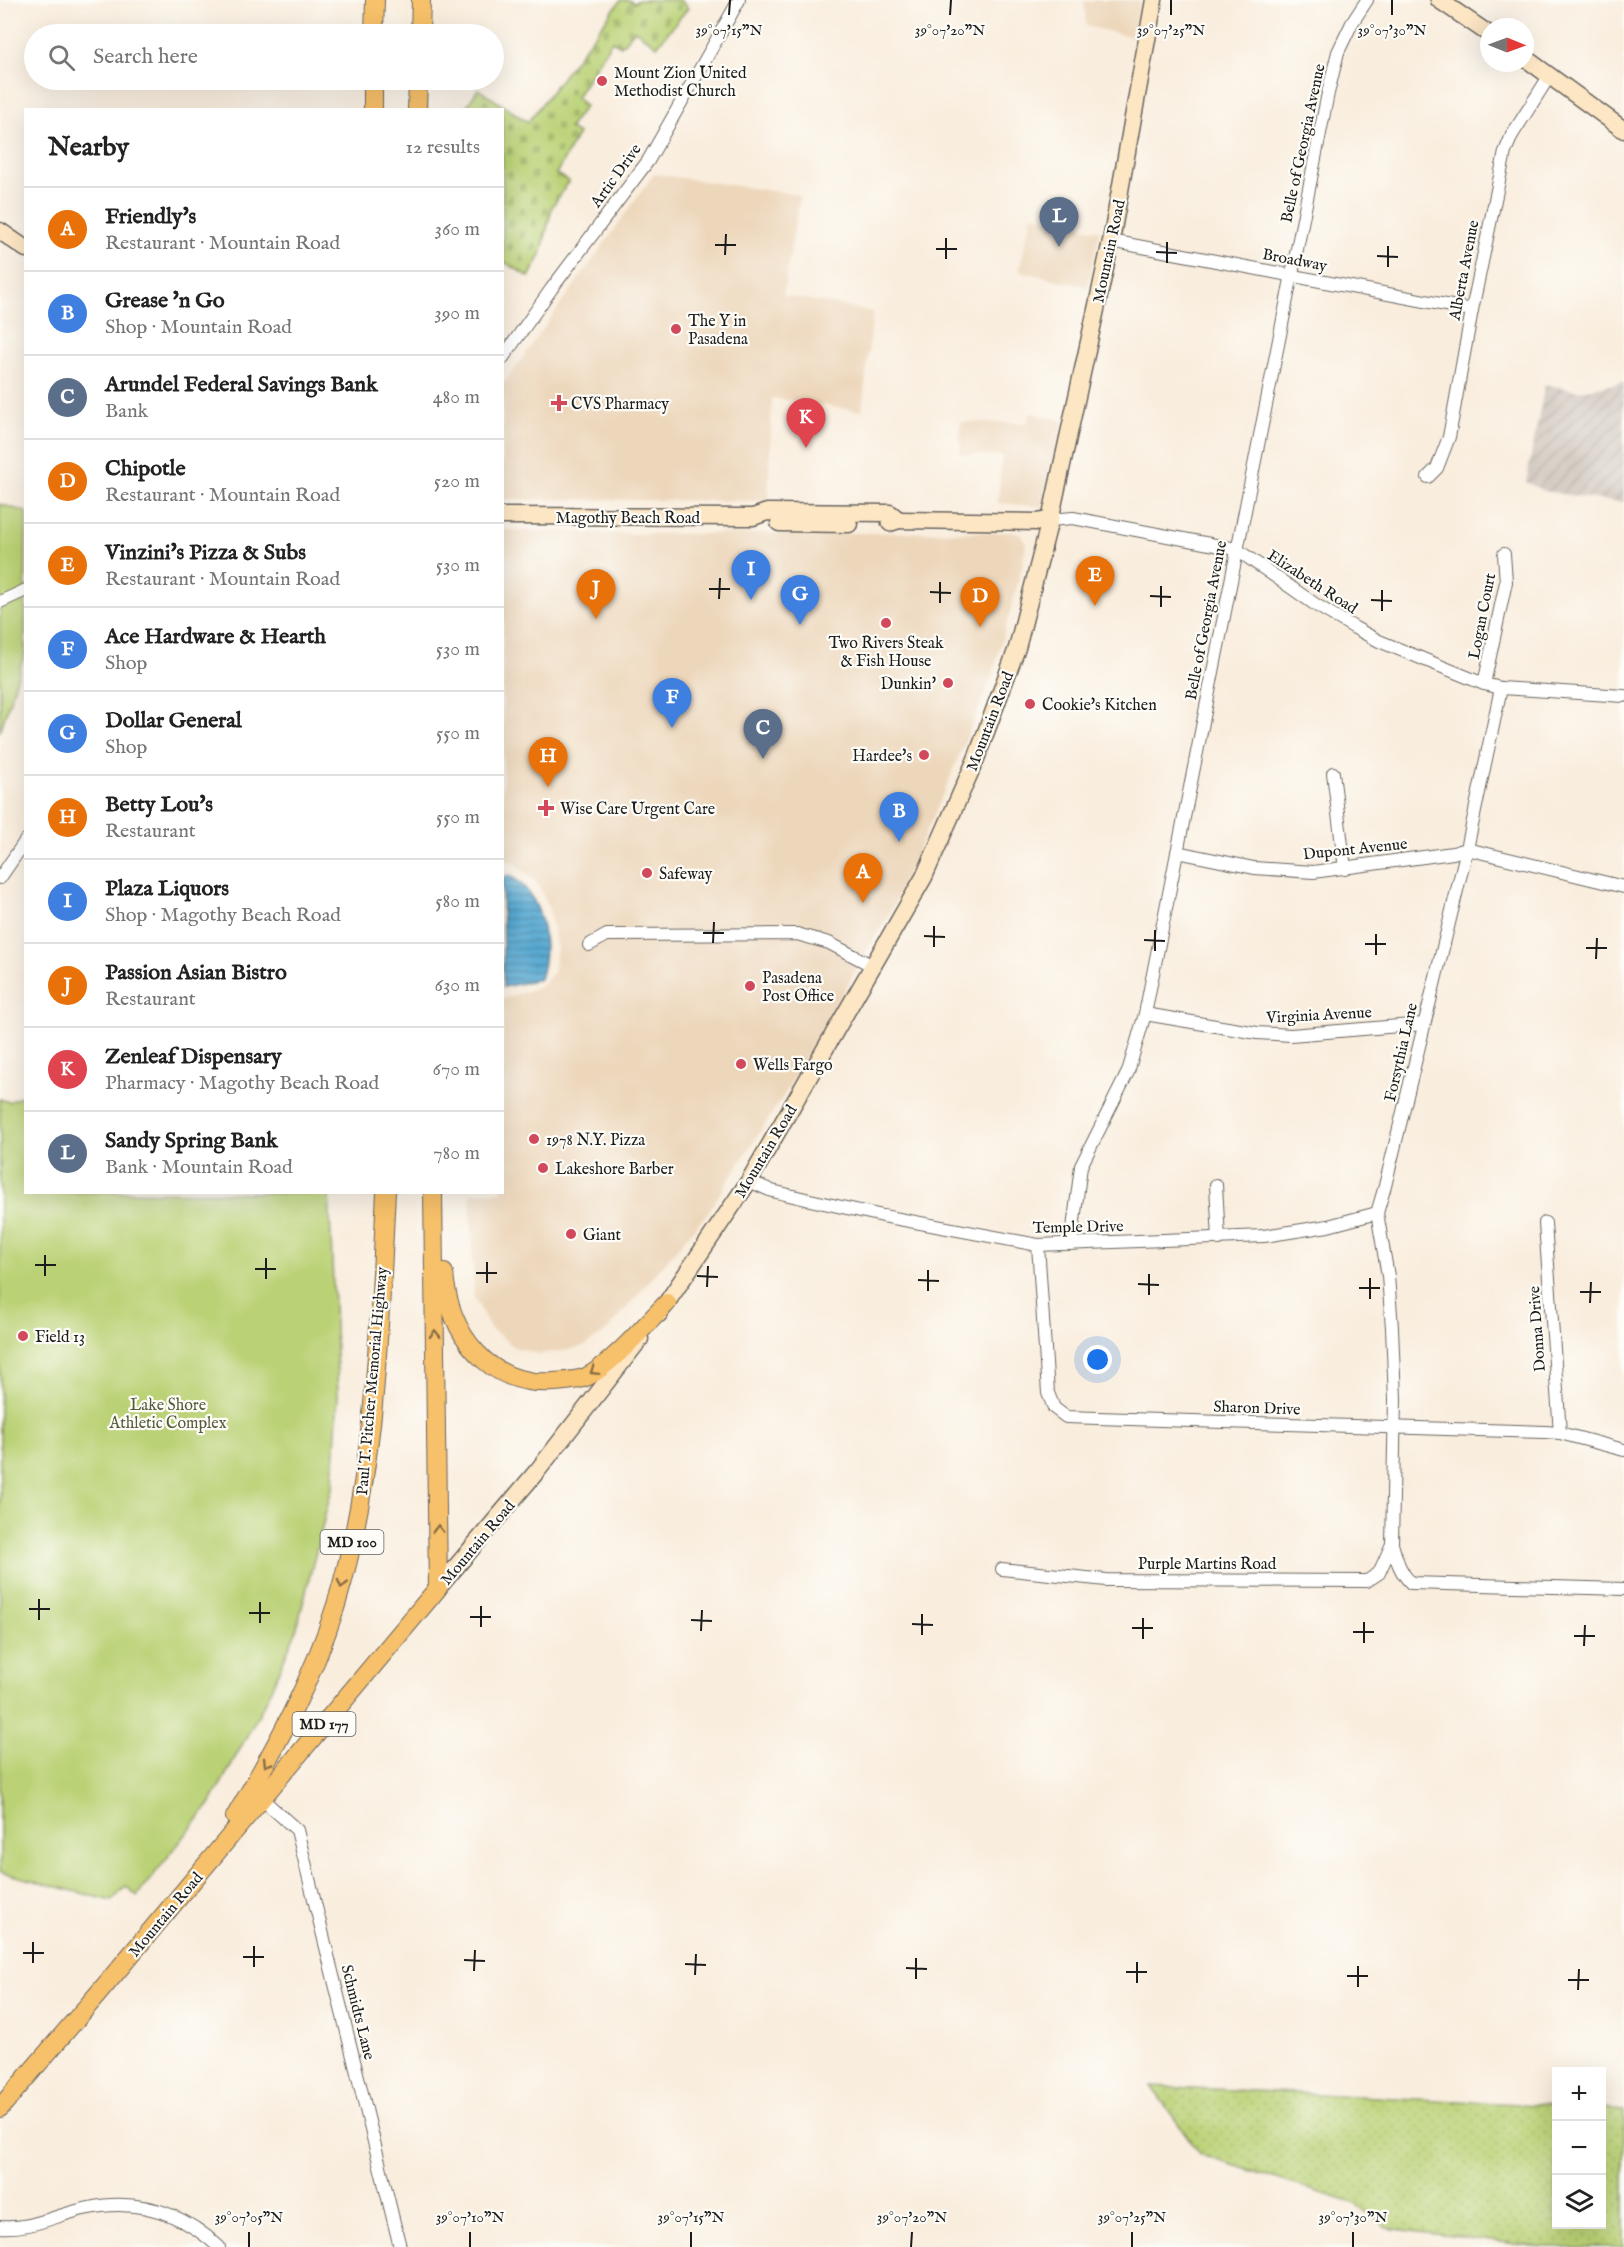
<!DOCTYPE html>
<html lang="en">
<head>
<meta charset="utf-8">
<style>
	body { margin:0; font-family:"IM FELL English",serif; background:#f2f2f2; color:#222 }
	.controls { position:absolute; right:18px; bottom:18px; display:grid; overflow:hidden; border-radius:0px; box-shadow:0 6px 24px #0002 }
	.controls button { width:54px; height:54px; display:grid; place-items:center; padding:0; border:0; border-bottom:2px solid #e0e0e0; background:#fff; color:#222; font:30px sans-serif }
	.compass { position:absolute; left:1480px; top:18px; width:54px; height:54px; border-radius:50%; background:#fff; box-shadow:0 6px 24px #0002; rotate:91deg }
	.you { position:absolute; left:1098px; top:1360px; width:21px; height:21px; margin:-15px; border:4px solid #fff; border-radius:50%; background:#1a73e8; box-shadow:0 0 0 9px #1a73e833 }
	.badge { display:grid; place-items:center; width:39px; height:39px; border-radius:50%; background:#d93025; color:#fff; font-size:20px; font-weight:700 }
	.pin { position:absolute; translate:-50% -50px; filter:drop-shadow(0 2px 3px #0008) }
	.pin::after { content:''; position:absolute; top:32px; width:21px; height:18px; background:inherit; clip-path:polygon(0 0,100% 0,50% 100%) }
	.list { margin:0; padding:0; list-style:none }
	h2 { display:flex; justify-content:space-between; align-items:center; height:78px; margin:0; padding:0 24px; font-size:26px }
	h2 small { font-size:20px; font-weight:400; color:#767676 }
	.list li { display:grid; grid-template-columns:39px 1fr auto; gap:18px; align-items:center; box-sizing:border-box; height:84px; padding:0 24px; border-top:2px solid #e0e0e0 }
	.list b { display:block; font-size:22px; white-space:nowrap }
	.list p { margin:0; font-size:20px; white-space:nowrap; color:#767676 }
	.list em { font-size:20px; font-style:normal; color:#767676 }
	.icon { flex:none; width:33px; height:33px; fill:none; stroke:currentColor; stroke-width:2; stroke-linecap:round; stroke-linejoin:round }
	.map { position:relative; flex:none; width:1624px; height:2247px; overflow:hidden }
	.search { position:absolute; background:#fff; box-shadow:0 6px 24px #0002; left:24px; top:24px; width:480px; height:66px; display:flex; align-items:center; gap:15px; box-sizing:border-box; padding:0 21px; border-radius:33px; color:#767676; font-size:22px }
	.panel { position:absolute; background:#fff; box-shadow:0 6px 24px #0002; left:24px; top:108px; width:480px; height:1086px; border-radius:0px }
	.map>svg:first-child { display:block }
	.built { fill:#edd7bb }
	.industrial { fill:url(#industrial-furrows) }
	.grass { fill:url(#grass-dots); stroke:#6b7648; stroke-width:1.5 }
	.cemetery { fill:url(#cemetery-stones); stroke:#6b7648; stroke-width:1.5 }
	.green { fill:#bad175; stroke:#6b7648; stroke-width:1.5 }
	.water { fill:url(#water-rules); stroke:#396276; stroke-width:1.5 }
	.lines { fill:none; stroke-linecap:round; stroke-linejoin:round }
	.street-casing { stroke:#696560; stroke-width:14 }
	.secondary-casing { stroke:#696560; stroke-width:19 }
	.primary-casing { stroke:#696560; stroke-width:20 }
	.street { stroke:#fff; stroke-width:12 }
	.secondary { stroke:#fce6c4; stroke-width:16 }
	.primary { stroke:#f7c06b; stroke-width:18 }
	.oneway { stroke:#8a6e44 }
	.ticks { fill:none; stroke:#1c1c1c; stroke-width:2 }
	.poi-dot { fill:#d1495b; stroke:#fdfcf7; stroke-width:2 }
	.labels { text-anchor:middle; stroke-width:4.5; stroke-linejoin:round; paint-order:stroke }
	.shield { fill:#fdfcf7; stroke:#605f5e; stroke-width:1.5 }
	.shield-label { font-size:15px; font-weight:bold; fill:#1c1c1c }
	.poi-label { font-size:16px; fill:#1c1c1c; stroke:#fdfcf7; text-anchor:start }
	.street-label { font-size:16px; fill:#1c1c1c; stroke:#fdfcf7 }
	.park-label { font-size:16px; fill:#535b3b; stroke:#fdfcf7 }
	.ticks-label { font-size:15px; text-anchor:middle; fill:#1c1c1c; stroke:#fdfcf7; stroke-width:4.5; stroke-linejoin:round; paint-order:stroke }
</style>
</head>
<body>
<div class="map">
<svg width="1624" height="2247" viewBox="0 0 1624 2247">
	<defs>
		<pattern id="industrial-furrows" width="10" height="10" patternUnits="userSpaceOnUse" patternTransform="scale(1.5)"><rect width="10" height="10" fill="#ccc2b9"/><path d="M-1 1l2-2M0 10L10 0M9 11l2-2" fill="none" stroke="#afa69e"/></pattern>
		<pattern id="grass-dots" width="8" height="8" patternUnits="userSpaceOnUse" patternTransform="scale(1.5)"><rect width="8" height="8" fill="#bad175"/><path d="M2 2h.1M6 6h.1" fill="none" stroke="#9fb365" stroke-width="1.8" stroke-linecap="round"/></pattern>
		<pattern id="cemetery-stones" width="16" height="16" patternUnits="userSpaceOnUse" patternTransform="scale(1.5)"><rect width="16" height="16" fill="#bad175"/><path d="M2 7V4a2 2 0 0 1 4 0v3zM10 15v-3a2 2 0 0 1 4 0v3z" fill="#9fb365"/></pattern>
		<pattern id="water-rules" width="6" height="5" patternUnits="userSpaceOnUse" patternTransform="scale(1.5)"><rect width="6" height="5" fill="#56a8d1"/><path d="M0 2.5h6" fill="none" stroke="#4688a9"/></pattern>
	</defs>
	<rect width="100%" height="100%" fill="#fdfcf7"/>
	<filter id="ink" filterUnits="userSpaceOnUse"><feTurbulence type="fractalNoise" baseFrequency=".0167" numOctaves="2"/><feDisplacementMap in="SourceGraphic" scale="12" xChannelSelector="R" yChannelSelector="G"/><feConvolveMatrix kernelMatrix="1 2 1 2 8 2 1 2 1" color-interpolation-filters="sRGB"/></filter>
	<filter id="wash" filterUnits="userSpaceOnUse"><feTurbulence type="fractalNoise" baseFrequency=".008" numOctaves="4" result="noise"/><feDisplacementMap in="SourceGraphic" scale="24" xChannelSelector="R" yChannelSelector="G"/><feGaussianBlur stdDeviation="1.35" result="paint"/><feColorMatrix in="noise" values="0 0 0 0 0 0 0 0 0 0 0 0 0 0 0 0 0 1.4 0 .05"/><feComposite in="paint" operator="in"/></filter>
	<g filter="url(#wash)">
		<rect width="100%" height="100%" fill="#f9eddd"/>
		<g class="built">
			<path d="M 1084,0 L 1140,0 L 1133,37 L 1086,26 Z"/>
			<path d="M 654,174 L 800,195 L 783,295 L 873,312 L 862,411 L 772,398 L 768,501 L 503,499 L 503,385 Z"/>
			<path d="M 1032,215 L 1100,231 L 1087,287 L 1019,271 Z"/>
			<path d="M 1030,413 L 1063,421 L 1044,507 L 998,503 L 1002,456 L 960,454 L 961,422 L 1027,423 Z"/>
			<path d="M 503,530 L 630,534 L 1013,532 L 1022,535 L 1026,546 L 1021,572 L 991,679 L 944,792 L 895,903 L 789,1087 L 708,1212 L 607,1331 L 584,1346 L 564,1351 L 538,1354 L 514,1347 L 490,1328 L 474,1297 L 470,1193 L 502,1192 L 503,999 L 540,987 L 553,973 L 557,949 L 549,909 L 539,885 L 513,862 L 503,860 Z"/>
		</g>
		<path class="industrial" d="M 1624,382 L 1624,502 L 1600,500 L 1544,491 L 1526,482 L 1545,384 L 1578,391 Z"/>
		<path class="grass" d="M 1151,2086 L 1556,2106 L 1556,2224 L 1602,2224 L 1602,2108 L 1624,2110 L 1624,2247 L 1540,2247 L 1387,2228 L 1356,2204 L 1201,2155 Z"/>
		<path class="cemetery" d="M 621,0 L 629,0 L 634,3 L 638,0 L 680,0 L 688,8 L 657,46 L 635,30 L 621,46 L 612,41 L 576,97 L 585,106 L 569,128 L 578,134 L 556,174 L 569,181 L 552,207 L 541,255 L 529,277 L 503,261 L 502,110 L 465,109 L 478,89 L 528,122 Z"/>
		<g class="green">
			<path d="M 0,504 L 26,512 L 25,653 L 0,732 Z"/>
			<path d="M 25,1095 L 26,1192 L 329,1193 L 338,1395 L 333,1484 L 296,1631 L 267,1699 L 210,1804 L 137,1896 L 126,1886 L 112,1901 L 0,1872 L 0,1099 L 9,1102 Z"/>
		</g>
		<path class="water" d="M 508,875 C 543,893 551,944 540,979 L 503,987 L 502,878 Z"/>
	</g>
	<g filter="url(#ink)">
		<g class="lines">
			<g class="street-casing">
				<g id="street">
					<path d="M 1111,241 L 1472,310"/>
					<path d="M 502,359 L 552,288 L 648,161 L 739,0"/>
					<path d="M 1428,477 L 1437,468 L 1449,437 L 1472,310 L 1505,152 L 1512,135 L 1550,75"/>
					<path d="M 1050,520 L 1073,518 L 1236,549 L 1316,605 L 1355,628 L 1379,641 L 1484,684 L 1501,688 L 1624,696"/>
					<path d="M 0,602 L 26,590"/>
					<path d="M 1484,684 L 1506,582 L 1504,554"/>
					<path d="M 1501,688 L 1467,849 L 1385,1186 L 1377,1213 L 1388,1276 L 1392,1328 L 1395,1399 L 1392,1544 C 1397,1560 1399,1571 1411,1583 L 1624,1589"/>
					<path d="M 1333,773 L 1345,869"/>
					<path d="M 1177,852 L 1254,868 L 1313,872 L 1453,853 L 1467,849 L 1624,887"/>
					<path d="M 0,878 L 26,840"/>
					<path d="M 589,945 L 607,935 L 797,934 L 829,943 L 873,966"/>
					<path d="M 1145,1014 L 1257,1033 L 1291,1035 L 1423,1024"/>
					<path d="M 749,1181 L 772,1191 L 810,1200 L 883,1216 L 1038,1245 L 1264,1236 L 1328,1226 L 1377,1213"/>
					<path d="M 1216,1185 L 1219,1239"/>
					<path d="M 1545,1223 L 1560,1433"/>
					<path d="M 1071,1244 L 1081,1166 L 1128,1072 L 1145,1014 L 1328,93 L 1338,52 L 1352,23 L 1367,0"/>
					<path d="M 1038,1245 L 1048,1393 L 1054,1408 L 1066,1417 L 1545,1432 L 1560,1433 L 1624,1450"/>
					<path d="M 1002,1569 L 1106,1580 L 1367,1581 L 1379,1573 L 1392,1544"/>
					<path d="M 262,1799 L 297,1830 L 400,2247"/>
					<path d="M 0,2227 C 33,2229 53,2216 84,2209 C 136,2197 181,2212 219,2247"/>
				</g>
			</g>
			<g class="secondary-casing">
				<g id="secondary">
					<path d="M 1439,0 L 1489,34"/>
					<path d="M 1525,58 L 1624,130"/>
					<path d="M 0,231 L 26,249"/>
					<path d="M 502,516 L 753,517 L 767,512 L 890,513 L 899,520"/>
					<path d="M 779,523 L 849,524"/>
					<path d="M 890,523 L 899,520 L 1037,522 L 1050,520"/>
					<path d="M 659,1314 L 749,1181 L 924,877 L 976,759 L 1017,648 L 1050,520 L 1111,241 L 1154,0"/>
					<path d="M 438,1588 L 538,1470 L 640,1339"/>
				</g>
			</g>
			<g class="primary-casing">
				<g id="primary">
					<path d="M 374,34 L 375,0"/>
					<path d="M 420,34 L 421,0"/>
					<path d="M 373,110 L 373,80"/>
					<path d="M 417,110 L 418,80"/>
					<path d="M 444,1273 C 449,1334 488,1387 554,1382 C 565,1381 576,1381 586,1377 C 609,1367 648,1322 667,1303"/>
					<path d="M 235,1817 C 275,1749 312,1681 336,1605 C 376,1473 379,1330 386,1192"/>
					<path d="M 0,2108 L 97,1995 L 438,1588 L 433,1192"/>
				</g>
			</g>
			<use href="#street" class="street"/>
			<use href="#secondary" class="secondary"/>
			<use href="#primary" class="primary"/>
		</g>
		<defs><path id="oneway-chevron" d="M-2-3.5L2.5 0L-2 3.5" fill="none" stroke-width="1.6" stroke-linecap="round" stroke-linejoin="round" transform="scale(1.5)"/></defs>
		<g class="oneway">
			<use href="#oneway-chevron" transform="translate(435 1334) rotate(-91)"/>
			<use href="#oneway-chevron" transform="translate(594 1371) rotate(148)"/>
			<use href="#oneway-chevron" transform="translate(438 1529) rotate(-91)"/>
			<use href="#oneway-chevron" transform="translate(342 1584) rotate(106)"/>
			<use href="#oneway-chevron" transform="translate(267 1763) rotate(120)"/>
		</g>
	</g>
	<path class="ticks" d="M 729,15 L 730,0M 950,15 L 951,0M 1171,15 L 1171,0M 1392,15 L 1392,0M 715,245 L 736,245M 936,249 L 957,249M 1156,252 L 1177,253M 725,255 L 726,234M 1377,256 L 1398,257M 946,259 L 946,238M 1167,263 L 1167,242M 1388,267 L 1388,246M 709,589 L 730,589M 930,592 L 951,593M 1150,596 L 1171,597M 719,599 L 720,578M 1371,600 L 1392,601M 940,603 L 940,582M 1161,607 L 1161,586M 1382,611 L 1382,590M 703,933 L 724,933M 924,936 L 945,937M 1144,940 L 1165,941M 713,943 L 714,922M 1365,944 L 1386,944M 934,947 L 934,926M 1586,948 L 1607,948M 1155,951 L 1155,930M 1376,955 L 1376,934M 1596,959 L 1597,938M 35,1265 L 56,1265M 255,1269 L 276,1269M 476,1273 L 497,1273M 45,1276 L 45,1255M 697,1276 L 718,1277M 266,1279 L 266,1258M 918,1280 L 939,1281M 487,1283 L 487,1262M 1138,1284 L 1159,1285M 707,1287 L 708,1266M 1359,1288 L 1380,1288M 928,1291 L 928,1270M 1580,1292 L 1601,1292M 1149,1295 L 1149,1274M 1370,1299 L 1370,1278M 1590,1303 L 1591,1282M 29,1609 L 50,1609M 249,1613 L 270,1613M 470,1617 L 491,1617M 39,1620 L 39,1599M 691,1620 L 712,1621M 260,1623 L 260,1602M 912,1624 L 933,1625M 481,1627 L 481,1606M 1132,1628 L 1153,1628M 701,1631 L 702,1610M 1353,1632 L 1374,1632M 922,1635 L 922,1614M 1574,1636 L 1595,1636M 1143,1639 L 1143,1618M 1364,1643 L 1364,1622M 1584,1646 L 1585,1625M 23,1953 L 44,1953M 243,1957 L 264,1957M 464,1960 L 485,1961M 33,1963 L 33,1942M 685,1964 L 706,1965M 254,1967 L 254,1946M 906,1968 L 927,1969M 474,1971 L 475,1950M 1126,1972 L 1147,1972M 695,1975 L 696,1954M 1347,1976 L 1368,1976M 916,1979 L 916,1958M 1568,1980 L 1589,1980M 1137,1983 L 1137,1962M 1358,1987 L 1358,1966M 1578,1990 L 1579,1969M 249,2247 L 249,2232M 470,2247 L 470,2232M 691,2247 L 691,2232M 911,2247 L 912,2232M 1132,2247 L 1132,2232M 1353,2247 L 1353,2232"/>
	<g class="poi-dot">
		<circle cx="602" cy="81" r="6"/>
		<circle cx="676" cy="329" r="6"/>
		<path d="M556 394h6v6h6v6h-6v6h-6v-6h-6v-6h6z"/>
		<circle cx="886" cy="623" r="6"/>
		<circle cx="948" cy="683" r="6"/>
		<circle cx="1030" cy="704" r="6"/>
		<circle cx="924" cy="755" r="6"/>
		<path d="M543 799h6v6h6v6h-6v6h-6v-6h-6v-6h6z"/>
		<circle cx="647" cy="873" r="6"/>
		<circle cx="750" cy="986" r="6"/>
		<circle cx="741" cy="1064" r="6"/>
		<circle cx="534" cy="1139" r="6"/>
		<circle cx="543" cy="1168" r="6"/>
		<circle cx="571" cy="1234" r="6"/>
		<circle cx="23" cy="1336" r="6"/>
	</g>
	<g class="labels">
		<g class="shield">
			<rect x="320.5" y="1530" width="63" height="24" rx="4.5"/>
			<rect x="292.5" y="1712" width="63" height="24" rx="4.5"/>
		</g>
		<g class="shield-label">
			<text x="352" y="1547">MD 100</text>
			<text x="324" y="1729">MD 177</text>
		</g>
		<g class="poi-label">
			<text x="614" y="78">Mount Zion United<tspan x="614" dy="18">Methodist Church</tspan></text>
			<text x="688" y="326">The Y in<tspan x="688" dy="18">Pasadena</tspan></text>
			<text x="571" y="409">CVS Pharmacy</text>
			<text x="886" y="648" text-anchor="middle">Two Rivers Steak<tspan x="886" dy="18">&amp; Fish House</tspan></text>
			<text x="936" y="689" text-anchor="end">Dunkin'</text>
			<text x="1042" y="710">Cookie's Kitchen</text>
			<text x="912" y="761" text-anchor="end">Hardee's</text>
			<text x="560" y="814">Wise Care Urgent Care</text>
			<text x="659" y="879">Safeway</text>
			<text x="762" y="983">Pasadena<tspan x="762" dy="18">Post Office</tspan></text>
			<text x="753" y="1070">Wells Fargo</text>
			<text x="546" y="1145">1978 N.Y. Pizza</text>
			<text x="555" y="1174">Lakeshore Barber</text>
			<text x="583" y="1240">Giant</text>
			<text x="35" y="1342">Field 13</text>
		</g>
		<g class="street-label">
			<text transform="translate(1302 143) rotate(-78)" y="6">Belle of Georgia Avenue</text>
			<text transform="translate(615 175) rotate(-54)" y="6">Artic Drive</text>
			<text transform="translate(1108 251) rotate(-78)" y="6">Mountain Road</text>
			<text transform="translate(1295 259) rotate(11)" y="6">Broadway</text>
			<text transform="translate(1463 270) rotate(-79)" y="6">Alberta Avenue</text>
			<text x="628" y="523">Magothy Beach Road</text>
			<text transform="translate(1313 581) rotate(33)" y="6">Elizabeth Road</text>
			<text transform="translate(1481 616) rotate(-79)" y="6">Logan Court</text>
			<text transform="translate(1205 620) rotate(-79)" y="6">Belle of Georgia Avenue</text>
			<text transform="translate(989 721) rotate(-69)" y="6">Mountain Road</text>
			<text transform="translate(1355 848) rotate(-6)" y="6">Dupont Avenue</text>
			<text transform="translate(1319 1014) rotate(-3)" y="6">Virginia Avenue</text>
			<text transform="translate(1400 1052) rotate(-77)" y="6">Forsythia Lane</text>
			<text transform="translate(765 1151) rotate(-59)" y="6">Mountain Road</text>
			<text transform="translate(1078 1226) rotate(-1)" y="6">Temple Drive</text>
			<text transform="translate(1536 1329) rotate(-94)" y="6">Donna Drive</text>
			<text transform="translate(371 1381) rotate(-85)" y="6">Paul T. Pitcher Memorial Highway</text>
			<text transform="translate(1257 1407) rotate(2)" y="6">Sharon Drive</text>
			<text transform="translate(477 1542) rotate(-50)" y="6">Mountain Road</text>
			<text x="1207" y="1569">Purple Martins Road</text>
			<text transform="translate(165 1914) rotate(-50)" y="6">Mountain Road</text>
			<text transform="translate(359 2012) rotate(76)" y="6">Schmidts Lane</text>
		</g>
		<g class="park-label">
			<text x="168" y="1410">Lake Shore<tspan x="168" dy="18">Athletic Complex</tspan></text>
		</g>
	</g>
	<g class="ticks-label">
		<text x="729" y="35">39°07'15"N</text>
		<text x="950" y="35">39°07'20"N</text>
		<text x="1171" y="35">39°07'25"N</text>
		<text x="1392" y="35">39°07'30"N</text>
		<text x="249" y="2222">39°07'05"N</text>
		<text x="470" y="2222">39°07'10"N</text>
		<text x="691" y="2222">39°07'15"N</text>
		<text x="912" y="2222">39°07'20"N</text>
		<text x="1132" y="2222">39°07'25"N</text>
		<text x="1353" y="2222">39°07'30"N</text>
	</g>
</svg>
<div class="controls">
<button>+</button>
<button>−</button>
<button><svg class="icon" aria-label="layers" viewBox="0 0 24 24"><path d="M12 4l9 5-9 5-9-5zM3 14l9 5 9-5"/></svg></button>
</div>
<svg class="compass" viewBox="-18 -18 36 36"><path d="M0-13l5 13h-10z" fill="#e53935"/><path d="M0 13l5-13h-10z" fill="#767676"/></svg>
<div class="you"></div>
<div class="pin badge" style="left:863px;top:903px;background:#e8710a">A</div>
<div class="pin badge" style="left:899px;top:842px;background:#3f7fe0">B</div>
<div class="pin badge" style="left:763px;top:759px;background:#5c6f8a">C</div>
<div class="pin badge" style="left:980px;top:627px;background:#e8710a">D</div>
<div class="pin badge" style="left:1095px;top:606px;background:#e8710a">E</div>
<div class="pin badge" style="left:672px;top:728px;background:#3f7fe0">F</div>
<div class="pin badge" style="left:800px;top:625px;background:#3f7fe0">G</div>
<div class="pin badge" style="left:548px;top:787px;background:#e8710a">H</div>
<div class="pin badge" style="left:751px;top:600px;background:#3f7fe0">I</div>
<div class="pin badge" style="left:596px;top:619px;background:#e8710a">J</div>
<div class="pin badge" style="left:806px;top:448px;background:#e0444e">K</div>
<div class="pin badge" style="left:1059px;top:247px;background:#5c6f8a">L</div>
<div class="search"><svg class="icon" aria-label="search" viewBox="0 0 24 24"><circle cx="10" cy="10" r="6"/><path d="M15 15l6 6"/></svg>Search here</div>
<section class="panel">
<h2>Nearby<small>12 results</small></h2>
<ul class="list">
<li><span class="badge" style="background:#e8710a">A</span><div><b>Friendly's</b><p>Restaurant · Mountain Road</p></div><em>360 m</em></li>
<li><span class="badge" style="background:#3f7fe0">B</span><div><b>Grease 'n Go</b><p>Shop · Mountain Road</p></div><em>390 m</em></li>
<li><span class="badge" style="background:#5c6f8a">C</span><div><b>Arundel Federal Savings Bank</b><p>Bank</p></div><em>480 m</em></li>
<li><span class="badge" style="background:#e8710a">D</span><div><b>Chipotle</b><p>Restaurant · Mountain Road</p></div><em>520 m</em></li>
<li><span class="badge" style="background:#e8710a">E</span><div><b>Vinzini's Pizza &amp; Subs</b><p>Restaurant · Mountain Road</p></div><em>530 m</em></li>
<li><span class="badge" style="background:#3f7fe0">F</span><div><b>Ace Hardware &amp; Hearth</b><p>Shop</p></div><em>530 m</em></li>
<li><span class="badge" style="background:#3f7fe0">G</span><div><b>Dollar General</b><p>Shop</p></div><em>550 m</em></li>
<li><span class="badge" style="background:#e8710a">H</span><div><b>Betty Lou's</b><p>Restaurant</p></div><em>550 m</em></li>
<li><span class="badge" style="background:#3f7fe0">I</span><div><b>Plaza Liquors</b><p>Shop · Magothy Beach Road</p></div><em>580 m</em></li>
<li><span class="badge" style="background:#e8710a">J</span><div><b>Passion Asian Bistro</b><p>Restaurant</p></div><em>630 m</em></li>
<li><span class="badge" style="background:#e0444e">K</span><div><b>Zenleaf Dispensary</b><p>Pharmacy · Magothy Beach Road</p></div><em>670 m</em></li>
<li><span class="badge" style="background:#5c6f8a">L</span><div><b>Sandy Spring Bank</b><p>Bank · Mountain Road</p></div><em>780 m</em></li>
</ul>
</section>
</div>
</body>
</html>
